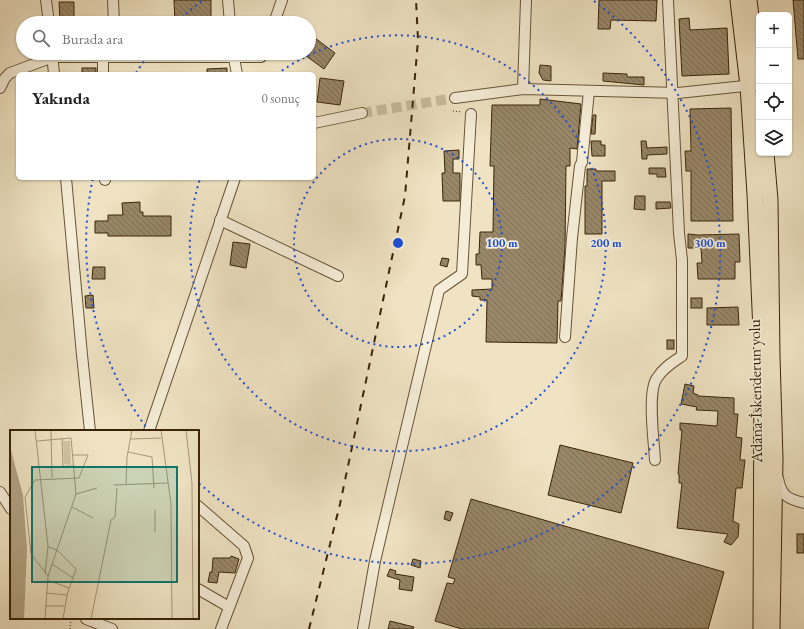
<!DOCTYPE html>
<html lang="tr">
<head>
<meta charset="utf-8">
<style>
	body { margin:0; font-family:"EB Garamond",serif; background:#f6f6f6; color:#222 }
	.controls { position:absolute; right:12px; top:12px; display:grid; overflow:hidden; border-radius:6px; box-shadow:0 1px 3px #0004 }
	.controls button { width:36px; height:36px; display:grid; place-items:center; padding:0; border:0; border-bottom:1px solid #e0e0e0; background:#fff; color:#222; font:20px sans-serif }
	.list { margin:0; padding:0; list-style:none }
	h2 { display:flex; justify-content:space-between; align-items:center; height:52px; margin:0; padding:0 16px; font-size:17px }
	h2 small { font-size:13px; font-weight:400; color:#767676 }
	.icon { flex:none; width:22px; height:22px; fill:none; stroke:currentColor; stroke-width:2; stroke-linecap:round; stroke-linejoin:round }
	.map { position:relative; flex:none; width:804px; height:629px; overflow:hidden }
	.search { position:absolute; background:#fff; box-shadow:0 1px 3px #0004; left:16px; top:16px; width:300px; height:44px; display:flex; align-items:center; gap:10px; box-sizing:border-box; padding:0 14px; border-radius:22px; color:#767676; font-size:15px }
	.panel { position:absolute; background:#fff; box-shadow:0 1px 3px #0004; left:16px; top:72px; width:300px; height:108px; border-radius:6px }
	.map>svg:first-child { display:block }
	.building { fill:url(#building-back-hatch); stroke:#3a2407 }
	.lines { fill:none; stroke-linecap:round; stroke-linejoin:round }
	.minor-tunnel { stroke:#cbbd9d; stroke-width:10; stroke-dasharray:10 5; stroke-linecap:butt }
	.minor-casing { stroke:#675436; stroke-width:12 }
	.highway-casing { stroke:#3a2407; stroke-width:17 }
	.path { stroke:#3a2407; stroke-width:1; stroke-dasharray:1 2; stroke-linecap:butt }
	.minor { stroke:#f5edd8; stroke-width:10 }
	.highway { stroke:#efe3c3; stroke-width:15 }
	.rail { stroke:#3a2407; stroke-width:2; stroke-dasharray:7 7; stroke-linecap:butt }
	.ring { fill:none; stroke:#1d4ed8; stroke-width:2; stroke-dasharray:2 4 }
	.labels { text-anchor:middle; stroke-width:3.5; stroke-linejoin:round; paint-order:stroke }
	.street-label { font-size:16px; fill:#3a2407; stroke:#f5edd8 }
	.inset-road { fill:none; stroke:#a79778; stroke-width:1 }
	.view { fill:#0f766e; fill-opacity:0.15; stroke:#0f766e; stroke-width:2 }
	.inset-edge { fill:none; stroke:#3a2407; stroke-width:2 }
	.centre { fill:#1d4ed8; stroke:#f5edd8; stroke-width:2 }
	.ring-label { font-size:12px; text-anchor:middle; font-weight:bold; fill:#1d4ed8; stroke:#f5edd8; stroke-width:3.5; stroke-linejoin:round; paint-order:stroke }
</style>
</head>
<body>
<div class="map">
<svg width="804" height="629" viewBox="0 0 804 629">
	<defs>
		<pattern id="building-back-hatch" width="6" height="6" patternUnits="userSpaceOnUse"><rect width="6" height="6" fill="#988769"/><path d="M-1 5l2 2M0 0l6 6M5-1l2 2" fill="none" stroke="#7d6e54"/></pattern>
	</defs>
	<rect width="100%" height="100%" fill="#efe3c3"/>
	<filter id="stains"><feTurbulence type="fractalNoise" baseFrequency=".005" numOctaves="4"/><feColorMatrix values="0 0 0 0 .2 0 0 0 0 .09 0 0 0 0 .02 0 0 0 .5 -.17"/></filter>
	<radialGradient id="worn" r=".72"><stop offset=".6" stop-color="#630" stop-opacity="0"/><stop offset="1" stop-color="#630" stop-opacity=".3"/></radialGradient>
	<g class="building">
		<path d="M 174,0 L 211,0 L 211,23 L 175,23 Z"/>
		<path d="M 599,0 L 657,0 L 656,21 L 611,20 L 610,29 L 598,29 Z"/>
		<path d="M 793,0 L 804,0 L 804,59 L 798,59 Z"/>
		<path d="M 59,2 L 74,2 L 74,20 L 60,20 Z"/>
		<path d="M 689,18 L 690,30 L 727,28 L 729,74 L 682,76 L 679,19 Z"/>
		<path d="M 315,38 L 335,53 L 324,69 L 302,53 L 309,53 L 309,46 Z"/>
		<path d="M 540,65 L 551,66 L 551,81 L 543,80 L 539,73 Z"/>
		<rect x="82" y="68" width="14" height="6"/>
		<path d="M 227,68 L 227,74 L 207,74 L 207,69 Z"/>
		<path d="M 603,73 L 627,74 L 627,77 L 644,77 L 644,85 L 603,81 Z"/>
		<path d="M 320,78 L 344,81 L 340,105 L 317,102 Z"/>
		<path d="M 540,99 L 581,104 L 577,149 L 570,148 L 570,166 L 566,166 L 565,248 L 561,301 L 558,301 L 557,343 L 486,342 L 487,300 L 480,300 L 480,297 L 472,296 L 472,290 L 492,289 L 492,279 L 482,279 L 481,265 L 476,265 L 476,254 L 479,254 L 480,232 L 493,232 L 494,166 L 490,166 L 492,105 L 540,105 Z"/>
		<path d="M 731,108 L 733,221 L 691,221 L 691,171 L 686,171 L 685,151 L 691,151 L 690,109 Z"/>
		<path d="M 593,115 L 596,115 L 595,134 L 591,134 Z"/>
		<path d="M 591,141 L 601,141 L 601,145 L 605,145 L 605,156 L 592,156 Z"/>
		<path d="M 641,141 L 646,141 L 647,148 L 667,147 L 667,154 L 647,155 L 647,159 L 642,159 Z"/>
		<path d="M 459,150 L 459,159 L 453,159 L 453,173 L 460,173 L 460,201 L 443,201 L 442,173 L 445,173 L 444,151 Z"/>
		<path d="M 649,168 L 665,168 L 666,177 L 657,177 L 657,174 L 649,174 Z"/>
		<path d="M 587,169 L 596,169 L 596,171 L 615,171 L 615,181 L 602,181 L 602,234 L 585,234 L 585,186 L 587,186 Z"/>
		<path d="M 635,196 L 645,196 L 645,210 L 634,209 Z"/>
		<path d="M 140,202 L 140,212 L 143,212 L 143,216 L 171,216 L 171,236 L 108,236 L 108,233 L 95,233 L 95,221 L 108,221 L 108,215 L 123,215 L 122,203 Z"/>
		<path d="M 656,202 L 670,202 L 671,208 L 656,209 Z"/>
		<path d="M 688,234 L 698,235 L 739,234 L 740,262 L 735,262 L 735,279 L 698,279 L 697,263 L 702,263 L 701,248 L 688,248 Z"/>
		<path d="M 233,242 L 250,244 L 246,268 L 230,265 Z"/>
		<path d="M 442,258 L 449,259 L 447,267 L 440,265 Z"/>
		<path d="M 93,267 L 105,267 L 105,279 L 92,279 Z"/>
		<path d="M 93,295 L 94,308 L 86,308 L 85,296 Z"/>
		<rect x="691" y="298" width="11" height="10"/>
		<path d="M 738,307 L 739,325 L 707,325 L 707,308 Z"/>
		<rect x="667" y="340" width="7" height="9"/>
		<path d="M 685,384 L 694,386 L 693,393 L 698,395 L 698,396 L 734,398 L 734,414 L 738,414 L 736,437 L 742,438 L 740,460 L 745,460 L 742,488 L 736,488 L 733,521 L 739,524 L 738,537 L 731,545 L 724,542 L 728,534 L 677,528 L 682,483 L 679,483 L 679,474 L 678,474 L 682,430 L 680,430 L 680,423 L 717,426 L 718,411 L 696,410 L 697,407 L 681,404 Z"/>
		<path d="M 560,445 L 633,463 L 621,513 L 548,495 Z"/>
		<path d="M 471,499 L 724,572 L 708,629 L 462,629 L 435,621 L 447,583 L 453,584 L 455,579 L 448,577 Z"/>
		<path d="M 446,511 L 453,513 L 450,521 L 444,519 Z"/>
		<rect x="797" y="534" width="7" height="19"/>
		<path d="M 231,556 L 239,559 L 235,573 L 219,572 L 217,583 L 208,582 L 210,572 L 212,572 L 213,558 L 230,558 Z"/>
		<path d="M 413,559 L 421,561 L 420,568 L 411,565 Z"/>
		<path d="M 390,569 L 396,571 L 395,574 L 414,577 L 412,591 L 399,589 L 400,580 L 387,576 Z"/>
		<path d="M 390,621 L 414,627 L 413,629 L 388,629 Z"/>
	</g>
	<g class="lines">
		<path class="minor-tunnel" d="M 362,113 L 455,98"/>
		<g class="minor-casing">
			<g id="minor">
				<path d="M 46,0 L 49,23"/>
				<path d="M 113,0 L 114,23"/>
				<path d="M 228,0 L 230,23"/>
				<path d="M 274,23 L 282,0"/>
				<path d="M 52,53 L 54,74"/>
				<path d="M 233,53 L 237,74"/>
				<path d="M 103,56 L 103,74"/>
				<path d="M 0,88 L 5,78 L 10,73 L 53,57 L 261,57 L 263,53"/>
				<path d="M 523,89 L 526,0"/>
				<path d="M 455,98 L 523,89 L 678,93 L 754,85"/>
				<path d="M 314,123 L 362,113"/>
				<path d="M 66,178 L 82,355 L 90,431"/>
				<path d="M 105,178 L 105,180"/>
				<path d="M 220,220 L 338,276"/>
				<path d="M 565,337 L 572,238 L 580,166 L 582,162 L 589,91"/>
				<path d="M 149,431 L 235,178"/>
				<path d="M 655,460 C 654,442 647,391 657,378 C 663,368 673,362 682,356 L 682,260 L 679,233 L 668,0"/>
				<path d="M 778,478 C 781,496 788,499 804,503"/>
				<path d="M 0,492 L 11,509"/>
				<path d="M 198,506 L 244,546 L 248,558 L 221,629"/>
				<path d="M 198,589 L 229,607"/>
				<path d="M 86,619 L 112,629"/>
				<path d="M 363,629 L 375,561 L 439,290 L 462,274 L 471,114"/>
			</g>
		</g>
		<g class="highway-casing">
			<g id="highway">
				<path d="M 738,0 L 748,86 L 755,194 L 762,355 L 761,629"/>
				<path d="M 749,0 L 759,80"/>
				<path d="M 766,153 L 770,200 L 772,356 L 775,459 L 772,629"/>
			</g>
		</g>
		<g class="path">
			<path d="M 453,111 L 462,112"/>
			<path d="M 70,629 L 71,618"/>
		</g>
		<use href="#minor" class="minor"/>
		<use href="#highway" class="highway"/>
		<path class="rail" d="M 309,629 L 340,504 L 405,196 L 418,40 L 416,0"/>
	</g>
	<g class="ring">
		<circle cx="398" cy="243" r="104"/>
		<path d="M277 74A208 208 0 1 1 200 179"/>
		<path d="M149 431A312 312 0 0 1 93 178M136 73A312 312 0 0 1 150 53M177 22A312 312 0 0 1 202 1M594 1A312 312 0 1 1 200 484"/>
	</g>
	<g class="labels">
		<g class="street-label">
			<text transform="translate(755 391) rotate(-91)" y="6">Adana-İskenderun yolu</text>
		</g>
	</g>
	<g transform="translate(10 430)">
		<rect width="189" height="189" fill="#efe3c3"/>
		<path d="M 53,11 L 60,11 L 61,35 L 54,34 Z" fill="#d0c3a3"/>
		<path d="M 0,17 L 13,65 L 17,119 L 14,189 L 0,189 Z" fill="#b1a283"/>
		<path class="inset-road" d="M 25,0 L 38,116 L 35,144M 41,0 L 42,48M 151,0 L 161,74 L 162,189M 176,0 L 182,53 L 183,189M 52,8 L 53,36M 121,9 L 151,8M 27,11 L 61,8 L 66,64M 118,22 L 142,27 L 144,58M 30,37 L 63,36M 116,54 L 117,27 L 122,0M 104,55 L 158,53M 62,77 L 83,88M 145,80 L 145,102M 38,117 L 47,120 L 66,139 L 57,165 L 53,189M 42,134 L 63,148M 38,146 L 21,124 L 15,67 L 25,50 L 69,48 L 78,25 L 62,25M 37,150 L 59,158M 36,163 L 57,165M 35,176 L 54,176M 35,189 L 38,146 L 66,64 L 87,58M 81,189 L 101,90 L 105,87 L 107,58"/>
		<path class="view" d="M 22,37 L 167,37 L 167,152 L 22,152 Z"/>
		<rect width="189" height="189" class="inset-edge"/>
	</g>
	<circle cx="398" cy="243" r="6" class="centre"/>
	<g class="ring-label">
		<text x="502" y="247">100 m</text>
		<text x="606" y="247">200 m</text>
		<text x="710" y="247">300 m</text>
	</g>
	<rect width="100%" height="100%" filter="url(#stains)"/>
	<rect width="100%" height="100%" fill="url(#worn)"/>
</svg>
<div class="controls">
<button>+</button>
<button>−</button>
<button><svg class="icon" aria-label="locate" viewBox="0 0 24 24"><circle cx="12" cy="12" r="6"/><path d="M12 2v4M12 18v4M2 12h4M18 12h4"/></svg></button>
<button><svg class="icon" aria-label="layers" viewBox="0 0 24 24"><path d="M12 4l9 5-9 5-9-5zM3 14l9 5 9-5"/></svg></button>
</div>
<div class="search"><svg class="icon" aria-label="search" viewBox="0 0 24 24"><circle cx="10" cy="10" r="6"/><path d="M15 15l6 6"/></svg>Burada ara</div>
<section class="panel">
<h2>Yakında<small>0 sonuç</small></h2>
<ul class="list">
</ul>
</section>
</div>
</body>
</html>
